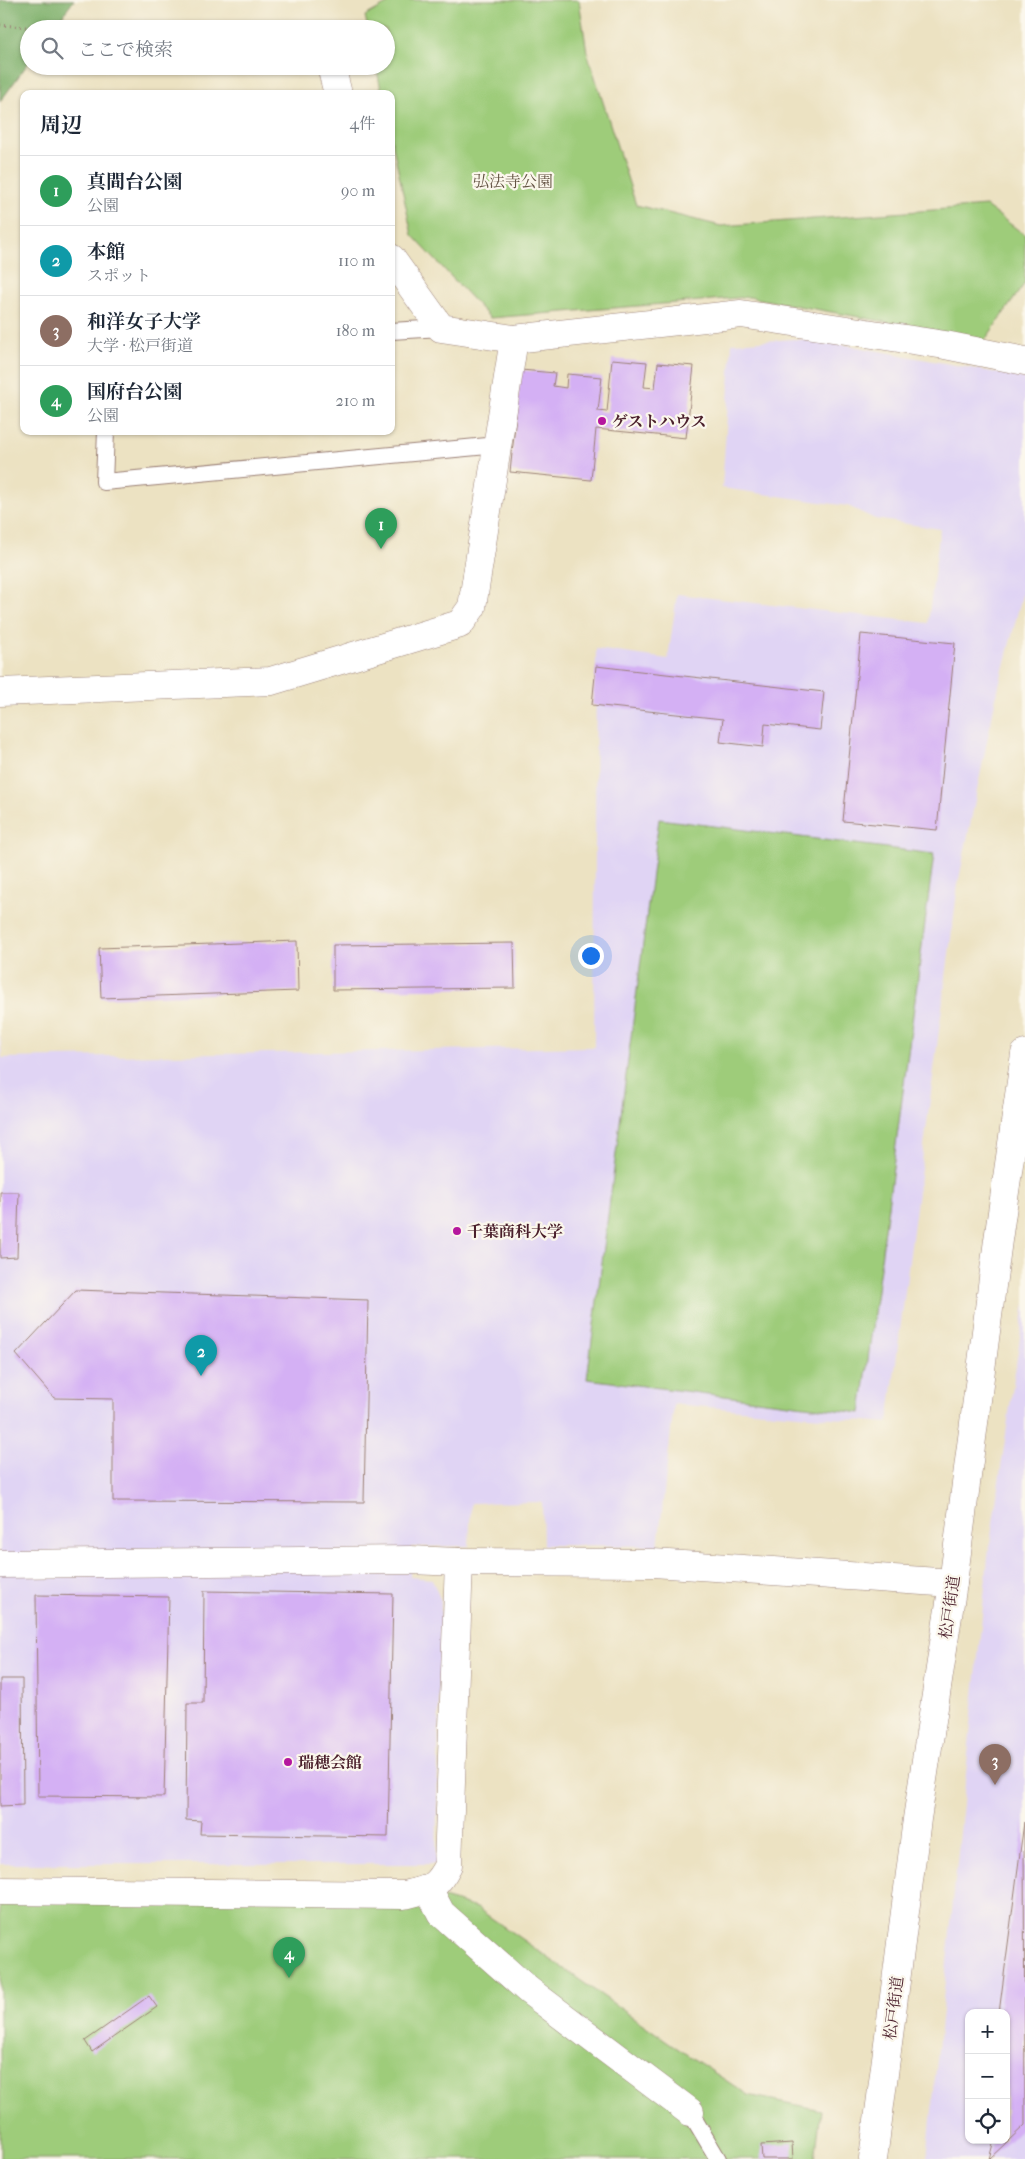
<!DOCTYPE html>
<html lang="ja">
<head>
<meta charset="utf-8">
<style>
	body { margin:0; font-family:"IM FELL French Canon","Noto Serif JP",serif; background:#f2f2f3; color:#1f2937 }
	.controls { position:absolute; right:15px; bottom:15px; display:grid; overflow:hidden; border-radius:10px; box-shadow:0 1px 4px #0004 }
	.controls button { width:45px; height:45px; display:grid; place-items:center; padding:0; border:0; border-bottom:1px solid #e0e1e3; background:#fff; color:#1f2937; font:25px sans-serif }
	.you { position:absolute; left:590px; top:955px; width:18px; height:18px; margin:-12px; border:4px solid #fff; border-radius:50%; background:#1a73e8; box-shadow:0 0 0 8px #1a73e833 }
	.badge { display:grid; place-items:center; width:32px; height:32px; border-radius:50%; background:#0b8043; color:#fff; font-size:16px; font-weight:700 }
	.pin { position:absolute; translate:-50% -41px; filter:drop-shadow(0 1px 2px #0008) }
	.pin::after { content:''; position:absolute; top:26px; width:18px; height:15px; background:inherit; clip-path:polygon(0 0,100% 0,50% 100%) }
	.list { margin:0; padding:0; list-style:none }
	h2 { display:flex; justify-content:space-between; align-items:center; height:65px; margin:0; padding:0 20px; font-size:21px }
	h2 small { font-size:16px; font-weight:400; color:#747a83 }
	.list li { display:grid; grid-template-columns:32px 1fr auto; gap:15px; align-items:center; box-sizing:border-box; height:70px; padding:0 20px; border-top:1px solid #e0e1e3 }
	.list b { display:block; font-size:19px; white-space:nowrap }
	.list p { margin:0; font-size:16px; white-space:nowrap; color:#747a83 }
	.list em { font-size:16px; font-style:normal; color:#747a83 }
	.icon { flex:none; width:28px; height:28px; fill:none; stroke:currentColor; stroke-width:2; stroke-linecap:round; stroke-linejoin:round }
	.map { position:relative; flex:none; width:1025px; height:2159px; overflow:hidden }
	.search { position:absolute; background:#fff; box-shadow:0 1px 4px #0004; left:20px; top:20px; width:375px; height:55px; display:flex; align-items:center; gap:12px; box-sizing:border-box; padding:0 18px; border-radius:28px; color:#747a83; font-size:19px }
	.panel { position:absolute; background:#fff; box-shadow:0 1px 4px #0004; left:20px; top:90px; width:375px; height:345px; border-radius:10px }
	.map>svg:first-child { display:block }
	.built { fill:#e0d4f4; fill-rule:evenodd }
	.green { fill:#9ecc7a; stroke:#747652 }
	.forest { fill:#7eb06a; stroke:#64684a }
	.building { fill:#d4b0f4 }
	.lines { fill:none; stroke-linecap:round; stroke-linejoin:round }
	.lane-casing { stroke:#9b8076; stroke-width:18 }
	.street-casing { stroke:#9b8076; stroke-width:29 }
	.primary-casing { stroke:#9b8076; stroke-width:29 }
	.path { stroke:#9b8076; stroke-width:3; stroke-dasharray:1 4; stroke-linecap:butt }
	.lane { stroke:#fff; stroke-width:16 }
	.street { stroke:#fff; stroke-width:28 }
	.primary { stroke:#fff; stroke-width:28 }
	.poi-dot { fill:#b5179e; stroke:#fbf7ec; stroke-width:2 }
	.labels { text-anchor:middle; stroke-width:4.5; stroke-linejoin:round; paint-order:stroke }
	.park-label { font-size:16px; fill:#635343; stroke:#fbf7ec }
	.poi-label { font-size:16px; font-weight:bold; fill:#4a1f2b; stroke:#fbf7ec; text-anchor:start }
	.street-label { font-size:16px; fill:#4a1f2b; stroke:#fbf7ec }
</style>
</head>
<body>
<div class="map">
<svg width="1025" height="2159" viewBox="0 0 1025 2159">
	<rect width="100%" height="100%" fill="#fbf7ec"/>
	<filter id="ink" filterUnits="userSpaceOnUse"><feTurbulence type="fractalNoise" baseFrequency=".02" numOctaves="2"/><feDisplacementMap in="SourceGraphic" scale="10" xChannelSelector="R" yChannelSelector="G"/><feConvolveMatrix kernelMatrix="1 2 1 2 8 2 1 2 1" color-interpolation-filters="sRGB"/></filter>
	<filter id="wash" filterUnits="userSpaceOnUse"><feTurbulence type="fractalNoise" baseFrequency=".0096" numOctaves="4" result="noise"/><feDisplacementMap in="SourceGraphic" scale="20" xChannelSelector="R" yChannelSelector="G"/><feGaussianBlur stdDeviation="1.12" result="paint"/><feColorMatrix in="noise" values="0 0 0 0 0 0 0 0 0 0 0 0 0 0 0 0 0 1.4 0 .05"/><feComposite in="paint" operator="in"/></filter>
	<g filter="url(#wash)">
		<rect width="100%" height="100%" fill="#ece2c2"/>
		<g class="built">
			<path d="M 794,339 L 841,344 L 1025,378 L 1025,584 L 996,697 L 958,884 L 888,1423 L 674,1404 L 658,1546 L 543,1545 L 542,1502 L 471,1503 L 469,1546 L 411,1547 L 410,1577 L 432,1579 L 441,1601 L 436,1864 L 0,1864 L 0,1032 L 2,1058 L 594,1047 L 596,649 L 668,659 L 677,594 L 928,623 L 940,529 L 875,519 L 848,506 L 722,488 L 732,343 Z"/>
			<path d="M 1025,1303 L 1025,2159 L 927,2159 L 988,1557 ZM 969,2013 L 1006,2013 L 1006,2140 L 969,2140 Z"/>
		</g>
		<g class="green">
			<path d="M 394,0 L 579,0 L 587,52 L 636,205 L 721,226 L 986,206 L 1025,235 L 1025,283 L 985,340 L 749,297 L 490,318 L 412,235 L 391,137 L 391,94 L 382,94 L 376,66 L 386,66 L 386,29 L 368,29 L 365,16 Z"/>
			<path d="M 659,819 L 934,854 L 861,1413 L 587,1379 Z"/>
			<path d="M 426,1893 L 477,1908 L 677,2048 L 748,2095 L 821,2110 L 815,2159 L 0,2159 L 0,1894 Z"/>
		</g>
		<path class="forest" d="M 0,0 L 74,0 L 53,29 L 29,29 L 29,62 L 0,102 Z"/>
		<g id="blocks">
			<g class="building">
				<path d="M 612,359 L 647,362 L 644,387 L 655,388 L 658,363 L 694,366 L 686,438 L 596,429 L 591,480 L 510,472 L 521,370 L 555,373 L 553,386 L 566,388 L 567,374 L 602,377 L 598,411 L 607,412 Z"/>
				<path d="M 861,634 L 955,643 L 937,830 L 843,821 Z"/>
				<path d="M 596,666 L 824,692 L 820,730 L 765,724 L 763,747 L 720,742 L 723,719 L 592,705 Z"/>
				<path d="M 297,941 L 298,991 L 101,998 L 99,948 Z"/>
				<path d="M 514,943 L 515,988 L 333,990 L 333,945 Z"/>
				<path d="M 0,1192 L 19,1192 L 17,1257 L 0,1258 Z"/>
				<path d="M 76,1290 L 368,1300 L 364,1502 L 113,1501 L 113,1399 L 54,1398 L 16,1354 Z"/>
				<path d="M 204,1591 L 393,1594 L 388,1837 L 200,1834 L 201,1821 L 186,1820 L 187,1703 L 203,1703 Z"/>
				<path d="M 36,1595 L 169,1597 L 164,1797 L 38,1796 Z"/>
				<path d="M 0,1679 L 22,1679 L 23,1805 L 0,1806 Z"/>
				<path d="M 1024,1822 L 1025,2125 L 989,2159 L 994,2140 L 1006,2140 L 1006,2013 L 999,2013 Z"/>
				<path d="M 149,1996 L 157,2007 L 92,2052 L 85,2041 Z"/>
				<path d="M 792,2143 L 793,2159 L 762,2159 L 761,2145 Z"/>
			</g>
		</g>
	</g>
	<g filter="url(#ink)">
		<use href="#blocks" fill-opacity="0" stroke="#9b8076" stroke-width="1"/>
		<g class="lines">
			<g class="lane-casing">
				<g id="lane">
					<path d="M 391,331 L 441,328"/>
					<path d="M 106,431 L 104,482 L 498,445"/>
					<path d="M 690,2112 L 718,2159"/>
				</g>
			</g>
			<g class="street-casing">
				<g id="street">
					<path d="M 331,66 L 338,94"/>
					<path d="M 391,258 L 441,328 L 514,339 L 741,314 L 945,345 L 1025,361"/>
					<path d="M 0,692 L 271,681 L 460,624 L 472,607 L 514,339"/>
					<path d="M 0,1564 L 410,1560 L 459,1562"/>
					<path d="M 429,1890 L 441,1913 L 528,1990 L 690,2112"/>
					<path d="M 0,1891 L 404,1895 C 429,1889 436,1889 448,1865 L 459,1562 L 653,1563 L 953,1583"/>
				</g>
			</g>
			<g class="primary-casing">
				<path id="primary" d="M 873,2159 L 917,1819 L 953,1583 L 998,1240 L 1025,1054"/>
			</g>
			<path class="path" d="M 0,25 L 52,29"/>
			<use href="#lane" class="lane"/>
			<use href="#street" class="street"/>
			<use href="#primary" class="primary"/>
		</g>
	</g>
	<g class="poi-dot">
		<circle cx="602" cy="421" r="5"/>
		<circle cx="457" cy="1231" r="5"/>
		<circle cx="288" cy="1762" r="5"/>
	</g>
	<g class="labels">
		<g class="park-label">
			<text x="513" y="187">弘法寺公園</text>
		</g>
		<g class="poi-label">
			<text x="612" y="427">ゲストハウス</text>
			<text x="467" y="1237">千葉商科大学</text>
			<text x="298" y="1768">瑞穂会館</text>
		</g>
		<g class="street-label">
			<text transform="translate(949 1607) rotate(-82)" y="6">松戸街道</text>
			<text transform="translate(893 2008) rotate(-83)" y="6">松戸街道</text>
		</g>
	</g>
</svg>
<div class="controls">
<button>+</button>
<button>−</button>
<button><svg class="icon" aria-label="locate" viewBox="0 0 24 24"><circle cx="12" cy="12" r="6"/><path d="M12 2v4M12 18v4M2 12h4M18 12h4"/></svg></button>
</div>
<div class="you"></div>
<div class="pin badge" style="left:381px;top:549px;background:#2e9e5b">1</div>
<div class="pin badge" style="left:201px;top:1376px;background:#0f9aa8">2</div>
<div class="pin badge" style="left:995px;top:1785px;background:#8d6e63">3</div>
<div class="pin badge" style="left:289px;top:1978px;background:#2e9e5b">4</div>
<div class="search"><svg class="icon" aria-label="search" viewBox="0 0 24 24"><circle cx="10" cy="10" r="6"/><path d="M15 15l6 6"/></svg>ここで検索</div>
<section class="panel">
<h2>周辺<small>4件</small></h2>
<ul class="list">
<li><span class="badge" style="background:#2e9e5b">1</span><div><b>真間台公園</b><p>公園</p></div><em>90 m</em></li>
<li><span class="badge" style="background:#0f9aa8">2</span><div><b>本館</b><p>スポット</p></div><em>110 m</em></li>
<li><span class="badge" style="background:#8d6e63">3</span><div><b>和洋女子大学</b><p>大学 · 松戸街道</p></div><em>180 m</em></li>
<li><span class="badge" style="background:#2e9e5b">4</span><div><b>国府台公園</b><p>公園</p></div><em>210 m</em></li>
</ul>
</section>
</div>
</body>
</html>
